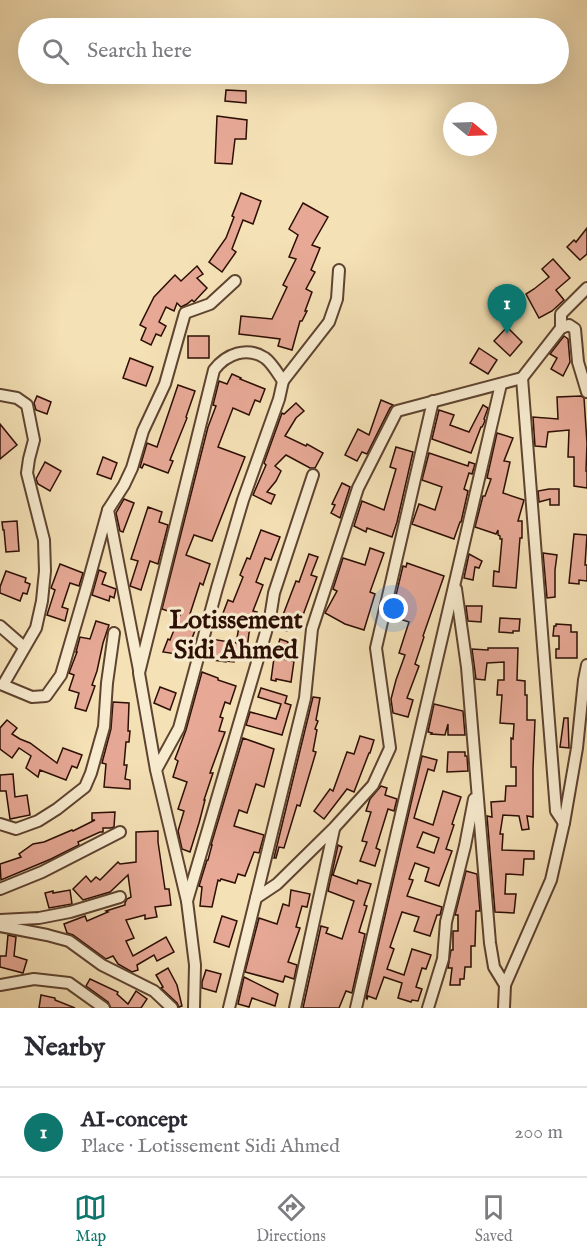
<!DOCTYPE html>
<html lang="en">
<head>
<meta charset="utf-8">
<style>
	body { margin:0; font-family:"IM FELL English",serif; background:#f7f7f7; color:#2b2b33 }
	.compass { position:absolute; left:443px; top:102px; width:54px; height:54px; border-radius:50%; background:#fff; box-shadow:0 6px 24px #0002; rotate:109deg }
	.you { position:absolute; left:394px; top:609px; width:21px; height:21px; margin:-15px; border:4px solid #fff; border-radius:50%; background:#1a73e8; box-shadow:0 0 0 9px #1a73e833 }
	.badge { display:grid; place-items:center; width:39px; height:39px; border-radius:50%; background:#0f766e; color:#fff; font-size:20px; font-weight:700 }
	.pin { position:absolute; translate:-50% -50px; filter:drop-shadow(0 2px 3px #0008) }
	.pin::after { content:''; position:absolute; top:32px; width:21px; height:18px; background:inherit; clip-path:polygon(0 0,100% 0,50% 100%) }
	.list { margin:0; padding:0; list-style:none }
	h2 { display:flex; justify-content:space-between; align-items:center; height:78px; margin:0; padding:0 24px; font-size:26px }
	h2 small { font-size:20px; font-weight:400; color:#7c7c81 }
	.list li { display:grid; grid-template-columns:39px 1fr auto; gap:18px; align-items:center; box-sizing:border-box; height:90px; padding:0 24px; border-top:2px solid #e1e1e2 }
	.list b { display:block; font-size:22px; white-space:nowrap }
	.list p { margin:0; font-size:20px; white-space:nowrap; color:#7c7c81 }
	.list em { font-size:20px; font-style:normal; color:#7c7c81 }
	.icon { flex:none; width:33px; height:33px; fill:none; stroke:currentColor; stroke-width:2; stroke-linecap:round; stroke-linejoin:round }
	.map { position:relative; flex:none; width:587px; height:1008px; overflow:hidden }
	.search { position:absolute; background:#fff; box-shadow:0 6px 24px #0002; left:18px; right:18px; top:18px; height:66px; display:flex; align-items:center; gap:15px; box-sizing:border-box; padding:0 21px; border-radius:33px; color:#7c7c81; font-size:22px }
	.sheet { height:168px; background:#fff }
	nav { display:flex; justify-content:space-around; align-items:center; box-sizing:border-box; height:84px; border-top:2px solid #e1e1e2; background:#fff; font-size:16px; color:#7c7c81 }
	nav a { display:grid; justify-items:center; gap:3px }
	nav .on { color:#0f766e }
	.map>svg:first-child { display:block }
	.building { fill:#e7a996; stroke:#2c0e04; stroke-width:1.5; fill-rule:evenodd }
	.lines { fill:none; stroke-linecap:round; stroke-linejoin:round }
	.minor-casing { stroke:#5e4330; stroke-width:14 }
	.minor { stroke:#f8ecd0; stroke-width:10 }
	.labels { text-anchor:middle; stroke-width:6; stroke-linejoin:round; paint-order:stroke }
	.quarter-label { font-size:26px; font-weight:bold; fill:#2c0e04; stroke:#f8ecd0 }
</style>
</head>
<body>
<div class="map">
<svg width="587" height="1008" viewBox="0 0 587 1008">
	<rect width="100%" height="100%" fill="#f5e1b6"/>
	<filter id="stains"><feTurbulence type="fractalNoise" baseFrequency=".00333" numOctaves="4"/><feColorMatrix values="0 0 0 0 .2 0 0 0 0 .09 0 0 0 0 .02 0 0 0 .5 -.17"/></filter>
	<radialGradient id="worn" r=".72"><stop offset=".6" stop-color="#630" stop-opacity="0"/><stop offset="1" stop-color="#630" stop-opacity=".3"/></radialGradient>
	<g class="building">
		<path d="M 226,90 L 246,91 L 246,103 L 225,101 Z"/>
		<path d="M 217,116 L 247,120 L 246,139 L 235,139 L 232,164 L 215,163 Z"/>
		<path d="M 241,193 L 261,201 L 253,224 L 243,220 L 232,249 L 236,252 L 222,272 L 209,262 L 226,238 L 234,217 L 232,216 Z"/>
		<path d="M 303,203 L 328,217 L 312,245 L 320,248 L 311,270 L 315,272 L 306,289 L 312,292 L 305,311 L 307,311 L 302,321 L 300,321 L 292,350 L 278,346 L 280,339 L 239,334 L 241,316 L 272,319 L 287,287 L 283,285 L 296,259 L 289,257 L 298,235 L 289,229 Z"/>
		<path d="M 587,228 L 587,254 L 580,260 L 567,247 L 574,240 L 576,242 Z"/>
		<path d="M 553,259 L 570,278 L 556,290 L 564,300 L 552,311 L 539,318 L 526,294 L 534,289 L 549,277 L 542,269 Z"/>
		<path d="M 197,266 L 203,274 L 197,278 L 207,288 L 194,302 L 192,300 L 187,304 L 181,307 L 177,303 L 174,311 L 166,307 L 159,322 L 166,326 L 161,336 L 156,334 L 151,345 L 141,340 L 146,328 L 140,325 L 154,297 L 175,275 L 181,281 Z"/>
		<path d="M 507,327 L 522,342 L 510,356 L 494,341 Z"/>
		<rect x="188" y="336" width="21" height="22"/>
		<path d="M 564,336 L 568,339 L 570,362 L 563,376 L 551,369 L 557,358 L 550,354 Z"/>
		<path d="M 479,348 L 497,360 L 488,374 L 470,363 Z"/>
		<path d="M 130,358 L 153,367 L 146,386 L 123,378 Z"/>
		<path d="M 232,374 L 241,378 L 240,379 L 265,389 L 260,402 L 255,400 L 249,415 L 233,408 L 218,447 L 245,457 L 212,541 L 194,535 L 186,555 L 210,564 L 203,585 L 200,583 L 189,617 L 199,620 L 189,646 L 186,644 L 183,655 L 163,652 L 168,639 L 170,640 L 180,615 L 162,609 L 208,427 L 216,406 L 213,405 L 219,381 L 227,384 Z"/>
		<path d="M 178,385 L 195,391 L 186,417 L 187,418 L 170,460 L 173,461 L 168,473 L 144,464 L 142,468 L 140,467 L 147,443 L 157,447 Z"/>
		<path d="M 37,396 L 51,402 L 47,414 L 36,410 L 34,403 Z"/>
		<path d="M 581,396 L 584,398 L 587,443 L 586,471 L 587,471 L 587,488 L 574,486 L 574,457 L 568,457 L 569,430 L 548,432 L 546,447 L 535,446 L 533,417 L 558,419 L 557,397 Z"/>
		<path d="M 381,400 L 393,405 L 390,408 L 367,454 L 362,452 L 357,461 L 345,455 L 358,429 L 369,435 Z"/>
		<path d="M 296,403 L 304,411 L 296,418 L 285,436 L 306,446 L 307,444 L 323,453 L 315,468 L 310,468 L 286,455 L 275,466 L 281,471 L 276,481 L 267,492 L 275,495 L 271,504 L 253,495 L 266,465 L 264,463 L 282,413 L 284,414 Z"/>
		<path d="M 483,405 L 488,408 L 484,419 L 485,420 L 484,423 L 482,427 L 481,427 L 471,453 L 432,439 L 439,410 L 454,415 L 450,425 L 469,432 Z"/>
		<path d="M 0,424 L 17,445 L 0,459 Z"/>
		<path d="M 497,433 L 513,438 L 504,461 L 510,462 L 503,493 L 524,500 L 518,521 L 522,521 L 522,538 L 520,538 L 516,588 L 493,586 L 494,571 L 499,572 L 502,539 L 500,539 L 500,536 L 498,535 L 498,530 L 496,534 L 475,527 L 483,496 L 485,496 L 491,479 L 487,478 Z"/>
		<path d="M 396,447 L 413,452 L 397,522 L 392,537 L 367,528 L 366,532 L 354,526 L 362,501 L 384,510 L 396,469 L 390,467 Z"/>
		<path d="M 429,453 L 468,466 L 469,462 L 475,464 L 472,474 L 469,473 L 464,489 L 468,491 L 461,522 L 460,522 L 454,539 L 412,524 L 419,504 L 435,510 L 442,487 L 422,480 Z"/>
		<path d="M 103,457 L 117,463 L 111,479 L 97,474 Z"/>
		<path d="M 45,462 L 61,471 L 50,491 L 38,484 L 36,479 Z"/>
		<path d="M 342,483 L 350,487 L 340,518 L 331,513 L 335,505 L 332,504 Z"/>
		<path d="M 549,489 L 559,489 L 559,505 L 550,505 L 550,499 L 539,502 L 538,491 Z"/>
		<path d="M 124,499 L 134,503 L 123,532 L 120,531 L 116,513 Z"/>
		<path d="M 148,507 L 162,512 L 159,522 L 168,525 L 158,564 L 150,561 L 141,590 L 130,586 L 138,561 L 131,559 Z"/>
		<path d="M 17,521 L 19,551 L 6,552 L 4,530 L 3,530 L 2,522 Z"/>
		<path d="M 261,530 L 280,537 L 271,560 L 265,558 L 256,582 L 263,585 L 253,611 L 257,612 L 249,633 L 246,657 L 236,655 L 234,662 L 226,661 L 226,662 L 205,659 L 211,639 L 236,643 L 239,627 L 220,621 L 228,600 L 233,602 L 243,577 L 240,575 L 247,558 L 250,559 Z"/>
		<path d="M 574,534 L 587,535 L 585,565 L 587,565 L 587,581 L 579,580 L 579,584 L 569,583 Z"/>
		<path d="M 370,548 L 384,553 L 370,592 L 375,594 L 364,630 L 345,624 L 325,613 L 337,591 L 333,589 L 343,558 L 365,565 Z"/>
		<path d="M 543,553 L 557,555 L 555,570 L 555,597 L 547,598 Z"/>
		<path d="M 309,554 L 318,557 L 311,575 L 317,577 L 303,615 L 300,614 L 296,625 L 290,623 L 287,631 L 278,628 L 296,581 L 299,582 Z"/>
		<path d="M 469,554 L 482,561 L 479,568 L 475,567 L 473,580 L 464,578 Z"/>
		<path d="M 407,563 L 444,576 L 423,636 L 424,637 L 415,664 L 419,666 L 407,698 L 413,700 L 408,717 L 393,713 L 391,699 L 396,680 L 405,655 L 399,653 L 409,622 L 391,616 L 403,566 L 406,567 Z"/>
		<path d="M 60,564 L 83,573 L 79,586 L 70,583 L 62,607 L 68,609 L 65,621 L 47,615 L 55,590 L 51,588 Z"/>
		<path d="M 99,570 L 106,573 L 102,584 L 116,589 L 114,598 L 110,596 L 109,601 L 92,595 Z"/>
		<path d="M 6,571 L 26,578 L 25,582 L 30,584 L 27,594 L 23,593 L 20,601 L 0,593 L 0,587 Z"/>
		<path d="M 466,606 L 482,606 L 481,622 L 468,621 Z"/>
		<path d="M 500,618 L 520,619 L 519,631 L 513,631 L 513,633 L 499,632 Z"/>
		<path d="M 96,621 L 109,625 L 103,643 L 97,671 L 92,685 L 95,686 L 86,711 L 75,708 L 79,693 L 69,690 L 74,675 L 69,673 L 77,652 L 76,652 L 80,637 L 90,639 Z"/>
		<path d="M 556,624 L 571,625 L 571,632 L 577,632 L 577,658 L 556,658 L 556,649 L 559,649 L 559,636 L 553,636 L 554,626 L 556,626 Z"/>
		<path d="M 280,639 L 288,642 L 282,659 L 294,661 L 291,682 L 276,679 L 276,681 L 271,680 L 274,658 Z"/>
		<path d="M 488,648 L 518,648 L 517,680 L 525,681 L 525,695 L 527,695 L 527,720 L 535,720 L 533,769 L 533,817 L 527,816 L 529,829 L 522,830 L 519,816 L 503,815 L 500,834 L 503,834 L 502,850 L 534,851 L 534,859 L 524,859 L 523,875 L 506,874 L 505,894 L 516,894 L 514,913 L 495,912 L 487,816 L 492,817 L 491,802 L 505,801 L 506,786 L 516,786 L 516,767 L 511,767 L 511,738 L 513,739 L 514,724 L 500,723 L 502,695 L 497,695 L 498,680 L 504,680 L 504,662 L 487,663 L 485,680 L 476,679 L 472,649 L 488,650 Z"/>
		<path d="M 202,672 L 218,678 L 218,680 L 236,686 L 230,704 L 225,702 L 220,717 L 223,718 L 219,731 L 225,732 L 210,773 L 213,773 L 204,800 L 205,800 L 199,823 L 190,852 L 182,849 L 178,831 L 184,811 L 178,809 L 187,782 L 173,777 L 178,761 L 175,759 L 186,730 Z"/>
		<path d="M 160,687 L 176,693 L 170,710 L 154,703 Z"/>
		<path d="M 261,688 L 287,696 L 285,703 L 291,705 L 282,735 L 246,725 L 250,712 L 276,719 L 281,704 L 258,697 Z"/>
		<path d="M 313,697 L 320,698 L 316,720 L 318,721 L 315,729 L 317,730 L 313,751 L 316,752 L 300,806 L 297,805 L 284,848 L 279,847 L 276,858 L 274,858 Z"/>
		<path d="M 113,702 L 129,703 L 128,731 L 130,731 L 129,742 L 126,742 L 124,765 L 127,765 L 125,779 L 130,780 L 130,789 L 104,787 L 106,764 L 102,763 L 111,729 Z"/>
		<path d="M 434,704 L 463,711 L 465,735 L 448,735 L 448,724 L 445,735 L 431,734 L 432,733 L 428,732 Z"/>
		<path d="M 564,718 L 568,718 L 569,748 L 560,747 Z"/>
		<path d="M 7,720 L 17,728 L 12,734 L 20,739 L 30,743 L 57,763 L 63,748 L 82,755 L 77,768 L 72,766 L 66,780 L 40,770 L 38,777 L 26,768 L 31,756 L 19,748 L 12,758 L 0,749 L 0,728 Z"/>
		<path d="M 360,736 L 374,740 L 370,753 L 369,753 L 354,792 L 347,789 L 324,819 L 314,811 L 330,789 L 333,791 L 347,752 L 354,754 Z"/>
		<path d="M 243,738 L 274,749 L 264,787 L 256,784 L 247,813 L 239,810 L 234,826 L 264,835 L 259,853 L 254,852 L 245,876 L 238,874 L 235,883 L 221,879 L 220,881 L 218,880 L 212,907 L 200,906 L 202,887 L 199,886 L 207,860 L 208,860 L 212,845 L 211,845 Z"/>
		<path d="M 448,752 L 465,752 L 465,756 L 467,756 L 468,771 L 447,772 Z"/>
		<path d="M 422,756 L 437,760 L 434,771 L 428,769 L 414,818 L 433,825 L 443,791 L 461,797 L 452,824 L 454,825 L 446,849 L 452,851 L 439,886 L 425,881 L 429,868 L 415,863 L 409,879 L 413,880 L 407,896 L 442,907 L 440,915 L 437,915 L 430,936 L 414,931 L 419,917 L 402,912 L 390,947 L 394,949 L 387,969 L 404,975 L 412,949 L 431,955 L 426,969 L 422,968 L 416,987 L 422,989 L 418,1001 L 412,1000 L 411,1002 L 398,998 L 402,983 L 384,977 L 376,999 L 368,996 L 367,999 L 366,998 ZM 423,832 L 439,838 L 434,853 L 417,847 Z"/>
		<path d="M 13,774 L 15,797 L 27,795 L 30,815 L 10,819 L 6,791 L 0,791 L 0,775 Z"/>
		<path d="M 381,786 L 387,788 L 385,795 L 397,799 L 394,811 L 388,809 L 376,848 L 380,850 L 375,866 L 360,861 L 367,842 L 362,841 L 371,812 L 366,811 L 370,799 Z"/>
		<path d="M 115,812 L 114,827 L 111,828 L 103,828 L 103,832 L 100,832 L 78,842 L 79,845 L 51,859 L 1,880 L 0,864 L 21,857 L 19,854 L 33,844 L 44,842 L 72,830 L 73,831 L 95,820 L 92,820 L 92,813 Z"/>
		<path d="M 158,831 L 158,842 L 165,889 L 169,889 L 171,905 L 155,907 L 157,917 L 145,919 L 145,915 L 126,920 L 134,938 L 126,941 L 133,956 L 166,937 L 174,952 L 157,961 L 154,955 L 137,965 L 138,970 L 132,972 L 118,964 L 113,956 L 106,959 L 73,935 L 67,933 L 64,924 L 85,916 L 87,921 L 108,912 L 106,911 L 125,905 L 125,903 L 127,899 L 131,897 L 128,875 L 110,892 L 83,900 L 73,889 L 86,876 L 91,882 L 96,877 L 100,880 L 118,862 L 120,864 L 136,862 L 136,832 Z"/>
		<path d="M 338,845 L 342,847 L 333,875 L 357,884 L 358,880 L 371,884 L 364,905 L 367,906 L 359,932 L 365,934 L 352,993 L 346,991 L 339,1008 L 303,1008 L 321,926 L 328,928 L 326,933 L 342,939 L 354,901 L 328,891 Z"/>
		<path d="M 466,871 L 477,874 L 480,911 L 476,911 L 475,946 L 471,946 L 471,967 L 465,967 L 464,979 L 460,979 L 460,985 L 450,985 L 452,968 L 448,968 L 451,950 L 453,950 L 453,931 L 458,931 L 458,915 L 455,915 Z"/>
		<path d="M 70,890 L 72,904 L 49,908 L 45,893 L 53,891 L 53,893 Z"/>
		<path d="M 291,890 L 310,894 L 307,907 L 302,906 L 296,927 L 300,928 L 288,962 L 297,965 L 294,979 L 285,976 L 283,982 L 245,972 L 259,918 L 277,924 L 283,904 L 289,906 Z"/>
		<path d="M 222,916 L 237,921 L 229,947 L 214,942 Z"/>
		<path d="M 8,935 L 16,937 L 14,956 L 27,960 L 23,973 L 0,967 L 0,956 L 6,956 Z"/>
		<path d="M 168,968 L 177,985 L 182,1006 L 179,1007 L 177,1003 L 161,988 L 163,987 L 156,975 Z"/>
		<path d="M 206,970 L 221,974 L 216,992 L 202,988 L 202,982 Z"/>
		<path d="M 244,977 L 278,994 L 275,1006 L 252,998 L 249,1007 L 238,1004 Z"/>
		<path d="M 90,979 L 118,992 L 117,994 L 128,1004 L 136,991 L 147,999 L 141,1008 L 111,1008 L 108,1002 L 86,986 Z"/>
		<path d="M 41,995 L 55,998 L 55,1000 L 75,1008 L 39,1008 Z"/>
	</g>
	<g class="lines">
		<g class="minor-casing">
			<g id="minor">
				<path d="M 561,328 L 561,314 L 587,288"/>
				<path d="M 522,378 L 556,811 L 564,823"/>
				<path d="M 283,381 L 329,322 L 337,299 L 339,270"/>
				<path d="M 0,395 L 17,398 L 27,405 L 34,440 L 29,459 L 27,473 L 44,540 L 45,571 L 42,601 L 36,628 L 3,685 L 32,697 L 46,696 L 61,675 L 87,586 L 108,510"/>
				<path d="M 456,589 L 467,667 L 490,943 L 494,967 L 505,985"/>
				<path d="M 0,626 L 24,647"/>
				<path d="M 139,670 L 108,510 L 124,485 L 132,468 L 143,431 L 165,384 L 185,313 L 210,304 L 235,281"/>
				<path d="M 156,770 L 179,728 L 217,588 L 243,500 L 279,399 L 283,381 C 278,374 272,363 265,358 C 247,346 226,354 214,370 L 139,673 L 156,770 L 187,901"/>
				<path d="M 0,824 L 16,829 L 38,821 L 57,809 L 85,787 L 91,773 L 104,727 L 107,683 L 114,633"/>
				<path d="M 0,889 L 42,872 L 120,832"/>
				<path d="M 256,898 L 277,884 L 334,828 L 373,785 L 390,748 L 376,648 L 433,401"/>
				<path d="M 0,920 L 39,918 L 70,912 L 120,897"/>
				<path d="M 0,926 L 47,935 L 69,941 L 102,965 L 154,991 L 172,1008"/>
				<path d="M 0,985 L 34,979 L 69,983 L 104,1008"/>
				<path d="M 194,1008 L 195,965 L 187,901 L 270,618 L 274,593 L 313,475"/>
				<path d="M 229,1008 L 305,698 L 312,629 L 358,488 L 397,411 L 522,378 L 561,328 L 569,325 L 575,329 L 578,362 L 587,392"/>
				<path d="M 295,1008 L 334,829"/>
				<path d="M 356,1008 L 501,384"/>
				<path d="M 428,1008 L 443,959 L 446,922 L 465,846 L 474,799"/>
				<path d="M 504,1008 L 505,985 L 551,880 L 564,823 L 577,748 L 584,680 L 587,665"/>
			</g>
		</g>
		<use href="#minor" class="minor"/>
	</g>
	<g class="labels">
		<g class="quarter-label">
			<text x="236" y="628">Lotissement<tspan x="236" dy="30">Sidi Ahmed</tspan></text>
		</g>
	</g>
	<rect width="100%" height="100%" filter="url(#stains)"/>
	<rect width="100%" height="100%" fill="url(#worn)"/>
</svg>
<svg class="compass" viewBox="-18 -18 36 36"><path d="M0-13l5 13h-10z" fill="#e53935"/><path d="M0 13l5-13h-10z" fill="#7c7c81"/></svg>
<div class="you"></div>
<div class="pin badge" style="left:507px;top:334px">1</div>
<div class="search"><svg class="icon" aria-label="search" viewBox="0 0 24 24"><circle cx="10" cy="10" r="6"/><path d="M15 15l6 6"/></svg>Search here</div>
</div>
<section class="sheet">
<h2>Nearby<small></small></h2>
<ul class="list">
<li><span class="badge">1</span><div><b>AI-concept</b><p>Place · Lotissement Sidi Ahmed</p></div><em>200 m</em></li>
</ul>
</section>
<nav>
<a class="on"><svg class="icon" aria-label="map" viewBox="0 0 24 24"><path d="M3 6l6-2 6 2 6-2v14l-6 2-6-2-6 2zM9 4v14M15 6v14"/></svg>Map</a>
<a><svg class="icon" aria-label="directions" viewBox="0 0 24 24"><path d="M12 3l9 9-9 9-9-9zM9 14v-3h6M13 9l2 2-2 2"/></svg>Directions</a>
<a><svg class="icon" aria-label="saved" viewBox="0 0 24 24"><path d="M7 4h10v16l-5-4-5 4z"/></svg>Saved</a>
</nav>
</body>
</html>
